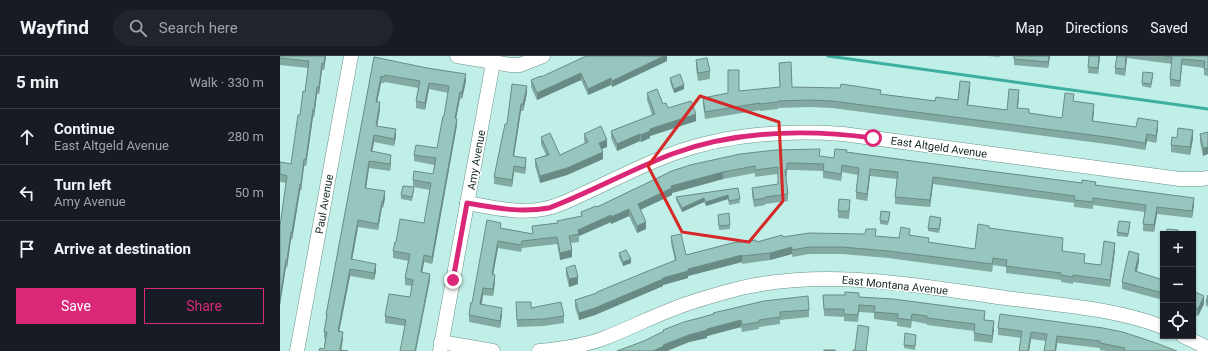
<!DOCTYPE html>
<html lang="en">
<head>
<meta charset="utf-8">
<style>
	body { margin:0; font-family:Roboto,sans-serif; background:#20242c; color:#f1f3f6 }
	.controls { position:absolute; right:12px; bottom:12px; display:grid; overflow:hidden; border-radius:0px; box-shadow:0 1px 3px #0004 }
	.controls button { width:36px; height:36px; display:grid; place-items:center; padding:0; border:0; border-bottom:1px solid #363941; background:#171b24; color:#f1f3f6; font:20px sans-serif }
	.stop { position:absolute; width:12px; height:12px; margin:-9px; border:3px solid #db2777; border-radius:50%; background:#fff }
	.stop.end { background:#db2777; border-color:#fff; box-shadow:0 1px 4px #0008 }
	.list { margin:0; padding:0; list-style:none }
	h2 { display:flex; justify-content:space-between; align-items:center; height:52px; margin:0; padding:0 16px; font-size:17px }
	h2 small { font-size:13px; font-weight:400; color:#9ea1a6 }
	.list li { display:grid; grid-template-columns:26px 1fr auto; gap:12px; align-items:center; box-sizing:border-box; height:56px; padding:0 16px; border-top:1px solid #363941 }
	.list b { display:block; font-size:15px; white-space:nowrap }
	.list p { margin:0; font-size:13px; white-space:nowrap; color:#9ea1a6 }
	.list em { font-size:13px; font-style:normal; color:#9ea1a6 }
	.actions { display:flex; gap:8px; padding:12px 16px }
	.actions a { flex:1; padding:9px 0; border:1px solid #db2777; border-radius:0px; text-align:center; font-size:14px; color:#db2777 }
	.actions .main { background:#db2777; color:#fff }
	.icon { flex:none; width:22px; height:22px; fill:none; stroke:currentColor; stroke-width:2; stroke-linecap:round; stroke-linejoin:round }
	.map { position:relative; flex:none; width:928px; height:295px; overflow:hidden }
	header { display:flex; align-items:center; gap:24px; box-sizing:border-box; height:56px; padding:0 20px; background:#171b24; border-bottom:1px solid #363941 }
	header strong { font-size:19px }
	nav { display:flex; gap:22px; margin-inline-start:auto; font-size:14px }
	.search { width:280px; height:36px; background:#20242c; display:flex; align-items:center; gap:10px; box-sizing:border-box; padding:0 14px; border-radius:22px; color:#9ea1a6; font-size:15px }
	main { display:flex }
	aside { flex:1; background:#171b24 }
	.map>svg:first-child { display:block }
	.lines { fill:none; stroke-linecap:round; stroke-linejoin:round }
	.stream { stroke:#3daea0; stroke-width:3 }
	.minor-casing { stroke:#68948d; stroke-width:15 }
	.minor { stroke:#fff; stroke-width:14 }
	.wall { fill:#82aaa3 }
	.shaded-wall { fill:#6a8b85 }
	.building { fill:#97c6be; stroke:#6a8b85 }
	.route { stroke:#db2777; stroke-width:5 }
	.marked { fill:none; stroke:#d62828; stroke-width:3; stroke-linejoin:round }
	.labels { text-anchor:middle; stroke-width:3; stroke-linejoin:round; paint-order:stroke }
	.street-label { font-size:11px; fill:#172926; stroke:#fff }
</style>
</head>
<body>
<header>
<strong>Wayfind</strong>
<div class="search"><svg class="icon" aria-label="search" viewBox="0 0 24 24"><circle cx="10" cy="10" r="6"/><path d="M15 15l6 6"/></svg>Search here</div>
<nav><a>Map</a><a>Directions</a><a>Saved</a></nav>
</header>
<main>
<aside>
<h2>5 min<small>Walk · 330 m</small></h2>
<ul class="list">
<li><svg class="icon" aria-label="ahead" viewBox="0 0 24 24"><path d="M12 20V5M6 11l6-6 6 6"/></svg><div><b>Continue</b><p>East Altgeld Avenue</p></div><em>280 m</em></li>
<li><svg class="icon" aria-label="left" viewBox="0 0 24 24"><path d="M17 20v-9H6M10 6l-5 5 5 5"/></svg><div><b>Turn left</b><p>Amy Avenue</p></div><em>50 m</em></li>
<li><svg class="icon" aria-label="arrive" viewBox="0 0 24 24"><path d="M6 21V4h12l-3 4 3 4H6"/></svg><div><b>Arrive at destination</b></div></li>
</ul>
<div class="actions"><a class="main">Save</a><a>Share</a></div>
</aside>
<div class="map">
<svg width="928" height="295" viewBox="0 0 928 295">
	<rect width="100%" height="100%" fill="#c0efe7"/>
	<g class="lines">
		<path class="stream" d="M 548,0 L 928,53"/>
		<g class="minor-casing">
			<g id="minor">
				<path d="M 177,0 L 231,9 L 240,9 L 263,0"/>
				<path d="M 187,147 C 212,151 238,158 263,153 C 278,151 292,143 305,137 C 334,124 362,109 392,98 C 446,78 505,74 563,78 L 900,123 L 921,123 L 928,122"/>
				<path d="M 903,280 L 928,292"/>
				<path d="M 161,286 L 213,295"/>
				<path d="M 17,295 L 71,0"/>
				<path d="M 160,295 L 213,7"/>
				<path d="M 259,295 C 280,293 302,290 322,283 C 346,274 369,262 393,253 C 415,244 438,238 461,232 C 549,212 638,230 726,242 C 778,249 833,252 883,271"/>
			</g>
		</g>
		<use href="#minor" class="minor"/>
	</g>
	<g class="wall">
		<path d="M 0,0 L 46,0 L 44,14 L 42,14 L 39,38 L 37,38 L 34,61 L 33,61 L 26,110 L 24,110 L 21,135 L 20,135 L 12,184 L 11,183 L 7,212 L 6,211 L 0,249 L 0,170 L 6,127 L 0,126 L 0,106 L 11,108 L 20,59 L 25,36 L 28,12 L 0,9 Z"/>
		<path d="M 387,0 L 387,5 L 332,31 L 331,29 L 308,39 L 301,24 L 257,44 L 251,31 L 251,24 L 261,21 Z"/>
		<path d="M 708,0 L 720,0 L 719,1 Z"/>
		<path d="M 770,0 L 768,12 L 734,9 L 734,3 Z"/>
		<path d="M 809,0 L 820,0 L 818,18 L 808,17 Z"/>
		<path d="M 834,0 L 928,0 L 928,20 L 924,19 L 924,12 L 902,9 L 900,31 L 890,30 L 890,23 L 892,8 L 847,2 L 845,20 L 835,18 L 835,12 L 837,0 Z"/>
		<path d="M 94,1 L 186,25 L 182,43 L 180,42 L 176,62 L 177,69 L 152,208 L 144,206 L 142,216 L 150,224 L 125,270 L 105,267 L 105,260 L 130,241 L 132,230 L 125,229 L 125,222 L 128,205 L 113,202 L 113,195 L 116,186 L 144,167 L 150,134 L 133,131 L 133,124 L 153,118 L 154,109 L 134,105 L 134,99 L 157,92 L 164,60 L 168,37 L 149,33 L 145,54 L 136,52 L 136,45 L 138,32 L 105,26 L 104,27 L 101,27 L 97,46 L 100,53 L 97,70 L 116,80 L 114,90 L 94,86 L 92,95 L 111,106 L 110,115 L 89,112 L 86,132 L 105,142 L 103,152 L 102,151 L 98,174 L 78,171 L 72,204 L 96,215 L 94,224 L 70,220 L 59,275 L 63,283 L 61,294 L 44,293 L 45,283 L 44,282 L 44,276 L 46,264 L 46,259 Z"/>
		<path d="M 416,4 L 430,15 L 430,23 L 418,25 L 416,12 Z"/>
		<path d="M 873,21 L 871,32 L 862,30 L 862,27 Z"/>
		<path d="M 390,22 L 404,33 L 394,37 L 390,26 Z"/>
		<path d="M 512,31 L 601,38 L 655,45 L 678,44 L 690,33 L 688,49 L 727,54 L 739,41 L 738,52 L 749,57 L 782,62 L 794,45 L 814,55 L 813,65 L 856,71 L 878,72 L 876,87 L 867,85 L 865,94 L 834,89 L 552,52 L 530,51 L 498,52 L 498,53 L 480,55 L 480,54 L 425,63 L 423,49 L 423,42 L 459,35 Z"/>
		<path d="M 247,37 L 243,55 L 241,55 L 234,100 L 246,109 L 245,118 L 234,116 L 232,131 L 214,128 L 214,121 L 227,68 Z"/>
		<path d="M 367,37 L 388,52 L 416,65 L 370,80 L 370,82 L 361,86 L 360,85 L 337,95 L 331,82 L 331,75 L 372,59 L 367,44 Z"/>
		<path d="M 928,76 L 923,100 L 920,86 L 920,78 Z"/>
		<path d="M 304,78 L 327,91 L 322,93 L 323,103 L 287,119 L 260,127 L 255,110 L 255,103 L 266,99 L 261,88 L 261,81 L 280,99 L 305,87 L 304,85 Z"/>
		<path d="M 913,82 L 910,99 L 891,96 L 891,89 Z"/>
		<path d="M 567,96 L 816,129 L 914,149 L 912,162 L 877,158 L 874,176 L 863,175 L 863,168 L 865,156 L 813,149 L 813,153 L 794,151 L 794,147 L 653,128 L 650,151 L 615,148 L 615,141 L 617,123 L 590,120 L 587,145 L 576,143 L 576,136 L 578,119 L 562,116 L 561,125 L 543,122 L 543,115 L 515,114 L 507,114 L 507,121 L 506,121 L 508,138 L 508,145 L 485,148 L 485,149 L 474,151 L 472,139 L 472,132 L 498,128 L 498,118 L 475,121 L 475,117 L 443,123 L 392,137 L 392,139 L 361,153 L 366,173 L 357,177 L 349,160 L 331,168 L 331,166 L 299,180 L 299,186 L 291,187 L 292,201 L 280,204 L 277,188 L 242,192 L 241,196 L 218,192 L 213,218 L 215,226 L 213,240 L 203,239 L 202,248 L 222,259 L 220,272 L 189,266 L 189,259 L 192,247 L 221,172 L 253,178 L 252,170 L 277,167 L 277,165 L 301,160 L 301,156 L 317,151 L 392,115 L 540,100 L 554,102 Z"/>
		<path d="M 458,132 L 460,147 L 449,149 L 448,143 L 426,150 L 424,146 L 402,156 L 396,144 L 396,141 Z"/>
		<path d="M 134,135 L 132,145 L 121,143 L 121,139 Z"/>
		<path d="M 570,152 L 569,163 L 558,162 L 558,155 Z"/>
		<path d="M 438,159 L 450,169 L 450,173 L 439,174 Z"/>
		<path d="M 610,160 L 608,169 L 600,168 L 600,164 Z"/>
		<path d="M 661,166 L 659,177 L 648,175 L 648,172 Z"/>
		<path d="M 850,170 L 848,181 L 837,180 L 837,176 Z"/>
		<path d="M 709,172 L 783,189 L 783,195 L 805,207 L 821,209 L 835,194 L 830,231 L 793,226 L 793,228 L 781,226 L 781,224 L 726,217 L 726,211 L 713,209 L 712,216 L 608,202 L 562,198 L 529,198 L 512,201 L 512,198 L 490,204 L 462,208 L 462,206 L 408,220 L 408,222 L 383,229 L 383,230 L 315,259 L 299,264 L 295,251 L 295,244 L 317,237 L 317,236 L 395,205 L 391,187 L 391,180 L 406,199 L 503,181 L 596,180 L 619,182 L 630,180 L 649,186 L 695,193 Z"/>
		<path d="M 339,197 L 351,207 L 343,210 L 339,201 Z"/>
		<path d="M 859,205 L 857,216 L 883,224 L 883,245 L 879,243 L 842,233 L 842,226 Z"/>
		<path d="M 286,212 L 298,228 L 289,231 L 286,219 Z"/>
		<path d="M 913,235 L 924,248 L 918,260 L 913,258 Z"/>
		<path d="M 543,239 L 579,241 L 705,264 L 714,273 L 712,287 L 694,285 L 694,275 L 647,269 L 647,268 L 632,265 L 631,272 L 617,270 L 617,266 L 594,263 L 594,257 L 579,256 L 578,266 L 564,265 L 564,261 L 544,260 Z"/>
		<path d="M 928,239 L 928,251 L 926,250 L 926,246 Z"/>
		<path d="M 236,246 L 251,252 L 284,260 L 284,267 L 264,270 L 237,271 Z"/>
		<path d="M 529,254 L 529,261 L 500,264 L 500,268 L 479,271 L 479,273 L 462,276 L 461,271 L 427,280 L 427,282 L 409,286 L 387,295 L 337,295 L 364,285 L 383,276 L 383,274 L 433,258 Z"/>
		<path d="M 718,272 L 897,295 L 826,295 L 820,294 L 820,292 L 777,287 L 776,295 L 764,295 L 766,285 L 751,283 L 749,295 L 739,295 L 741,282 L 718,279 Z"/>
		<path d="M 636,283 L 635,294 L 624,292 L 624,289 Z"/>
	</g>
	<g class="shaded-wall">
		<path d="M 45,0 L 46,0 L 44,14 L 44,7 Z"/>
		<path d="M 384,0 L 387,0 L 387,5 L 332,31 L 332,25 Z"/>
		<path d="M 769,0 L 770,0 L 768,12 L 768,6 Z"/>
		<path d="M 819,0 L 820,0 L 818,18 L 818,12 Z"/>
		<path d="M 846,0 L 847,0 L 845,20 L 845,13 Z"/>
		<path d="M 902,3 L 902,9 L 900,31 L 900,25 Z"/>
		<path d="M 42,7 L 42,14 L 39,38 L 39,31 Z"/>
		<path d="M 301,17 L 301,24 L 257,44 L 257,37 Z"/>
		<path d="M 186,18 L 186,25 L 182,43 L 182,36 Z"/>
		<path d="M 101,20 L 101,27 L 96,52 L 96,46 Z"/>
		<path d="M 331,22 L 331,29 L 308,39 L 308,33 Z"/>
		<path d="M 690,26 L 690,33 L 687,56 L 687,49 Z"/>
		<path d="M 149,27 L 149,33 L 145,54 L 145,47 Z"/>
		<path d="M 404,29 L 404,33 L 394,37 L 394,33 Z"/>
		<path d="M 247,30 L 247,37 L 243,55 L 243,48 Z"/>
		<path d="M 37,31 L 37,38 L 34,61 L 34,54 Z"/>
		<path d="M 739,34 L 739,41 L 737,59 L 737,52 Z"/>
		<path d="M 180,36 L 180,42 L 175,69 L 175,62 Z"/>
		<path d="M 100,46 L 100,53 L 96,77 L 96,70 Z"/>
		<path d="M 241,48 L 241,55 L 233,106 L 233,100 Z"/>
		<path d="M 814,48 L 814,55 L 812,72 L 812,65 Z"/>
		<path d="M 33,53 L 33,61 L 26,110 L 26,103 Z"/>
		<path d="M 416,58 L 416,65 L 370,80 L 370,82 L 361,86 L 361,79 L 370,73 Z"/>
		<path d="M 177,63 L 177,69 L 152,208 L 152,201 Z"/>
		<path d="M 878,65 L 878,72 L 876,87 L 876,80 Z"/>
		<path d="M 116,73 L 116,80 L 114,90 L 114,83 Z"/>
		<path d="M 913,74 L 913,82 L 910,99 L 910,91 Z"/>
		<path d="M 360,78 L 360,85 L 337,95 L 337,88 Z"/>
		<path d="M 867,78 L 867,85 L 865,94 L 865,87 Z"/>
		<path d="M 94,79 L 94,86 L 91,102 L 91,95 Z"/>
		<path d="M 327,84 L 327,91 L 319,94 L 319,87 Z"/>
		<path d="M 928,91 L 928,98 L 923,100 L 923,92 Z"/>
		<path d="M 323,96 L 323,103 L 287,119 L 260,127 L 260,120 Z"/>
		<path d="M 111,99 L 111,106 L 110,115 L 110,108 Z"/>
		<path d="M 246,102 L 246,109 L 245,118 L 245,112 Z"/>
		<path d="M 24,103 L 24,110 L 21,135 L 21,128 Z"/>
		<path d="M 89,105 L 89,112 L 85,139 L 85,132 Z"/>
		<path d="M 562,109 L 562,116 L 561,125 L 561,118 Z"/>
		<path d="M 234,110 L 234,116 L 232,131 L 232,124 Z"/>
		<path d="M 590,113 L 590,120 L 587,145 L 587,138 Z"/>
		<path d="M 443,116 L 443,123 L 392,137 L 392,139 L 358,155 L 358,148 L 391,130 Z"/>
		<path d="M 653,121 L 653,128 L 650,151 L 650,144 Z"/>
		<path d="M 20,128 L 20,135 L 12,184 L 12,176 Z"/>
		<path d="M 105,135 L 105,142 L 103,152 L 103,145 Z"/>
		<path d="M 448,139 L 448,143 L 426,150 L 426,146 Z"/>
		<path d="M 424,142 L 424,146 L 402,156 L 402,152 Z"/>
		<path d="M 914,142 L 914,149 L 912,162 L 912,155 Z"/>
		<path d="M 102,145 L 102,151 L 98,174 L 98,168 Z"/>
		<path d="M 877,151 L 877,158 L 874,176 L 874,169 Z"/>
		<path d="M 349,153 L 349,160 L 331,168 L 331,161 Z"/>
		<path d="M 331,159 L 331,166 L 299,180 L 298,174 Z"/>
		<path d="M 78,164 L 78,171 L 71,210 L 71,203 Z"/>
		<path d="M 366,166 L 366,173 L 357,177 L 357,170 Z"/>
		<path d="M 11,176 L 11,183 L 7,212 L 7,204 Z"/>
		<path d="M 218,185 L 218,192 L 212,225 L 212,218 Z"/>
		<path d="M 835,187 L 835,194 L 830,231 L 830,224 Z"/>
		<path d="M 512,191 L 512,198 L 490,204 L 490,197 Z"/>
		<path d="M 292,194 L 292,201 L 280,204 L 280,197 Z"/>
		<path d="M 859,198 L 859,205 L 855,223 L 855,215 Z"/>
		<path d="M 144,199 L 144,206 L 141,223 L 141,216 Z"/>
		<path d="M 462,199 L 462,206 L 408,220 L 408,222 L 383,229 L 383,230 L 315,259 L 299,264 L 299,257 L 383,222 L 408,213 Z"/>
		<path d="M 351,203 L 351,207 L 343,210 L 343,206 Z"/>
		<path d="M 6,204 L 6,211 L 0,249 L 0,242 Z"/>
		<path d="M 96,208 L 96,215 L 94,224 L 94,217 Z"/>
		<path d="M 70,213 L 70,220 L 58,282 L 58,275 Z"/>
		<path d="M 150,218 L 150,224 L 136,295 L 135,295 Z"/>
		<path d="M 215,219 L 215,226 L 213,240 L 213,233 Z"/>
		<path d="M 298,221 L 298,228 L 289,231 L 289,223 Z"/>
		<path d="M 203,232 L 203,239 L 200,255 L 200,248 Z"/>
		<path d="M 924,240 L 924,248 L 918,260 L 918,253 Z"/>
		<path d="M 222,252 L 222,259 L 220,272 L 220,265 Z"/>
		<path d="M 461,264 L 461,271 L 427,280 L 427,282 L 409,286 L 387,295 L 373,295 L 383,289 L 409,279 L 427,273 Z"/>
		<path d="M 714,265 L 714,273 L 712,287 L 712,280 Z"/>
		<path d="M 63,276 L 63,283 L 61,295 L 60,295 Z"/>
		<path d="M 751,276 L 751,283 L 749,295 L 748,295 Z"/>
		<path d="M 777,280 L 777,287 L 776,295 L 775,295 Z"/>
	</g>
	<g class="building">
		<path d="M 0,0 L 45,0 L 44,7 L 42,7 L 39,31 L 37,31 L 34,54 L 33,53 L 26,103 L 24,103 L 21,128 L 20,128 L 12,176 L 11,176 L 7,204 L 6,204 L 0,242 L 0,170 L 7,120 L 0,118 L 0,106 L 11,108 L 18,59 L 20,59 L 23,35 L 25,36 L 29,5 L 0,2 Z"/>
		<path d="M 306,0 L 384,0 L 332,25 L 331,22 L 308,33 L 301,17 L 257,37 L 251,24 L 261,20 L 261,21 Z"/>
		<path d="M 734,0 L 769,0 L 768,6 L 734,3 Z"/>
		<path d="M 809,0 L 819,0 L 818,12 L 808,11 Z"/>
		<path d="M 837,0 L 846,0 L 845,13 L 835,12 Z"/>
		<path d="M 884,0 L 928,0 L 928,13 L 924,13 L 925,5 L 902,3 L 900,25 L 890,23 L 892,1 Z"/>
		<path d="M 94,1 L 147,12 L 186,18 L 182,36 L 180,36 L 175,62 L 177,63 L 152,201 L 144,199 L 141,216 L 150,218 L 135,295 L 120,295 L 126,264 L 105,260 L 109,238 L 130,241 L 133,224 L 125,222 L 130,198 L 113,195 L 115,186 L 116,186 L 120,163 L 144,167 L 151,127 L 133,124 L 134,115 L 153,118 L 156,102 L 134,99 L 136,89 L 157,92 L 163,60 L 164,60 L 169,30 L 149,27 L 145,47 L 136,45 L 140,25 L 105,19 L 104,21 L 101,20 L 96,46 L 100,46 L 96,70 L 116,73 L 114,83 L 94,79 L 91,95 L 111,99 L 110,108 L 89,105 L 85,132 L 105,135 L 103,145 L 102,145 L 98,168 L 78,164 L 71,203 L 96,208 L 94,217 L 70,213 L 58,275 L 63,276 L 60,294 L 68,295 L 39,295 L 40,292 L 44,293 L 47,276 L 44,276 L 47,259 L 46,259 Z"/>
		<path d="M 427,2 L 430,15 L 418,17 L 416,4 Z"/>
		<path d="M 511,6 L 512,31 L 560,32 L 561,28 L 601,34 L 600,38 L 655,45 L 656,41 L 678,44 L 680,25 L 690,26 L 687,49 L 727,54 L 729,33 L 739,34 L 737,52 L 749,53 L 749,57 L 782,62 L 785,37 L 794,38 L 793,45 L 814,48 L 812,65 L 856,71 L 858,62 L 878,65 L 876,80 L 867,78 L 865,87 L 834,82 L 552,45 L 530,44 L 498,45 L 498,46 L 480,48 L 480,47 L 425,56 L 423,42 L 448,37 L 448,14 L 459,14 L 459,35 L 500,31 L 499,7 Z"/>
		<path d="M 863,16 L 873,17 L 871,28 L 862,27 Z"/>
		<path d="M 400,18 L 404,29 L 394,33 L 390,22 Z"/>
		<path d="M 232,28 L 247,30 L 243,48 L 241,48 L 233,100 L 246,102 L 245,112 L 234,110 L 232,124 L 214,121 L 225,68 L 227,68 Z"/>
		<path d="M 377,33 L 383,48 L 386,47 L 388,52 L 411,45 L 416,58 L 370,73 L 370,75 L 361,79 L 360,78 L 337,88 L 331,75 L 375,58 L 367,37 Z"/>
		<path d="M 321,70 L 327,84 L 319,87 L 323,96 L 287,112 L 260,120 L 255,103 L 269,99 L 261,81 L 270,77 L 280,99 L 308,86 L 304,78 Z"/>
		<path d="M 898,72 L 913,74 L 910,91 L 891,89 L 892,81 L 897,82 Z"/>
		<path d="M 928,76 L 928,91 L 923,92 L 920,78 Z"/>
		<path d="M 540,93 L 539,100 L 554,102 L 555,93 L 567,94 L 566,96 L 639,106 L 802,127 L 802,124 L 816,126 L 815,129 L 914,142 L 912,155 L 877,151 L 874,169 L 863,168 L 866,149 L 813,142 L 813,146 L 794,144 L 795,140 L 653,121 L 650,144 L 615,141 L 618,116 L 590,113 L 587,138 L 576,136 L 579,112 L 562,109 L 561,118 L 543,115 L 544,108 L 515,107 L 507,107 L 507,114 L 505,114 L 508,138 L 485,141 L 485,142 L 474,144 L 472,132 L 498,128 L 498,111 L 475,114 L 475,110 L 443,116 L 391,130 L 392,132 L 358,148 L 366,166 L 357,170 L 349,153 L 331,161 L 331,159 L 298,174 L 299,178 L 289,180 L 292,194 L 280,197 L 277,181 L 242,185 L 241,189 L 218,185 L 212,218 L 215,219 L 213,233 L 203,232 L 200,248 L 222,252 L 220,265 L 189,259 L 191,246 L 192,247 L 207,164 L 221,167 L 220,172 L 253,178 L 252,170 L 278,167 L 277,165 L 302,160 L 301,156 L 316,150 L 317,151 L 392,115 L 410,109 L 460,98 L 496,94 Z"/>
		<path d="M 123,130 L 134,131 L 132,141 L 121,139 Z"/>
		<path d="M 458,132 L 460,143 L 449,145 L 448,139 L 426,146 L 424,142 L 402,152 L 396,141 Z"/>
		<path d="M 559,143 L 570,144 L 569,155 L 558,155 Z"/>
		<path d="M 601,155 L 610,156 L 608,166 L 600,164 Z"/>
		<path d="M 449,157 L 450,169 L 439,170 L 438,159 Z"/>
		<path d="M 650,160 L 661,162 L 659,173 L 648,172 Z"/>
		<path d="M 839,165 L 850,166 L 848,178 L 837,176 Z"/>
		<path d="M 698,168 L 709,170 L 709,172 L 783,182 L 782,195 L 805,198 L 804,207 L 821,209 L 824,185 L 835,187 L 830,224 L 793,219 L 793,221 L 781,219 L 781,217 L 726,210 L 727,204 L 713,202 L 712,208 L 608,195 L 562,191 L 529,191 L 512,194 L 512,191 L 490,197 L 462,200 L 462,199 L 408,213 L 408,215 L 383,222 L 383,223 L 315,252 L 299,257 L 295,244 L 317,237 L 317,236 L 363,217 L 396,204 L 391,180 L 401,178 L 406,199 L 452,187 L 476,184 L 477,186 L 502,179 L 503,181 L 529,177 L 585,178 L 586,173 L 596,173 L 595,180 L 619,182 L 621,171 L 630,173 L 629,179 L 649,182 L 648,186 L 695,193 Z"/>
		<path d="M 887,173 L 898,174 L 898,178 L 886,178 Z"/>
		<path d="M 346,194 L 351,203 L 343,206 L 339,197 Z"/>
		<path d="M 849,195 L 859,198 L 855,215 L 883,224 L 883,238 L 879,236 L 842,226 Z"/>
		<path d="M 295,209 L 298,221 L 289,223 L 286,212 Z"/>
		<path d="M 913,235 L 924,240 L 918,253 L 913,250 Z"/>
		<path d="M 565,236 L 579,237 L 579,241 L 613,243 L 705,255 L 704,264 L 714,265 L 712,280 L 694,277 L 695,268 L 647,262 L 647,260 L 632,258 L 631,264 L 617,262 L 618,258 L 594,256 L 595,250 L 579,249 L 578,259 L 564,258 L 564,253 L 544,253 L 543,239 L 565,239 Z"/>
		<path d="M 928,239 L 928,247 L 926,246 Z"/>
		<path d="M 528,240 L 529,254 L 500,256 L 500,261 L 479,264 L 479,266 L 462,269 L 461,264 L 427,273 L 427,274 L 409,279 L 383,289 L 384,290 L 373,295 L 337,295 L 364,285 L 384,275 L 383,274 L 404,266 L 434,258 L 433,257 L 484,245 Z"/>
		<path d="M 236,246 L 251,246 L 251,252 L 281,246 L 284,260 L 264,263 L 237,264 Z"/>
		<path d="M 720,258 L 823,272 L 843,276 L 876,287 L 897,295 L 844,295 L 845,292 L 820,287 L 820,285 L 777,280 L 775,295 L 764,295 L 767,278 L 751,276 L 748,295 L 739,295 L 742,275 L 718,272 Z"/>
		<path d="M 578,269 L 589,271 L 586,295 L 573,295 L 573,294 L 575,294 Z"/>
		<path d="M 625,277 L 636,279 L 635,290 L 624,289 Z"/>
		<rect x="544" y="294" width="11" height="1"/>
	</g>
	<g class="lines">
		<path class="route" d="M 173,224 L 187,147 C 215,152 241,157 269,152 C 311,136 350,114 392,98 C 457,74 526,73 593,82"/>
	</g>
	<path class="marked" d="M 420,40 L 499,66 L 503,145 L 469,186 L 402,176 L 368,110 Z"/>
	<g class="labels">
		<g class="street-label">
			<text transform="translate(659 91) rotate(8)" y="4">East Altgeld Avenue</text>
			<text transform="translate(196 104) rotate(-80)" y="4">Amy Avenue</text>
			<text transform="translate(44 148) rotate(-80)" y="4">Paul Avenue</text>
			<text transform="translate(615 229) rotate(6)" y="4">East Montana Avenue</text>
		</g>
	</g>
</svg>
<div class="controls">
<button>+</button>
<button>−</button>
<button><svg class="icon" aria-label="locate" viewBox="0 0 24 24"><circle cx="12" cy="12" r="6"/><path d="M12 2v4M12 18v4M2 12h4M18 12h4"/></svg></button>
</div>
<div class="stop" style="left:593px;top:82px"></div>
<div class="stop end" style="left:173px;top:224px"></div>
</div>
</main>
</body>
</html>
